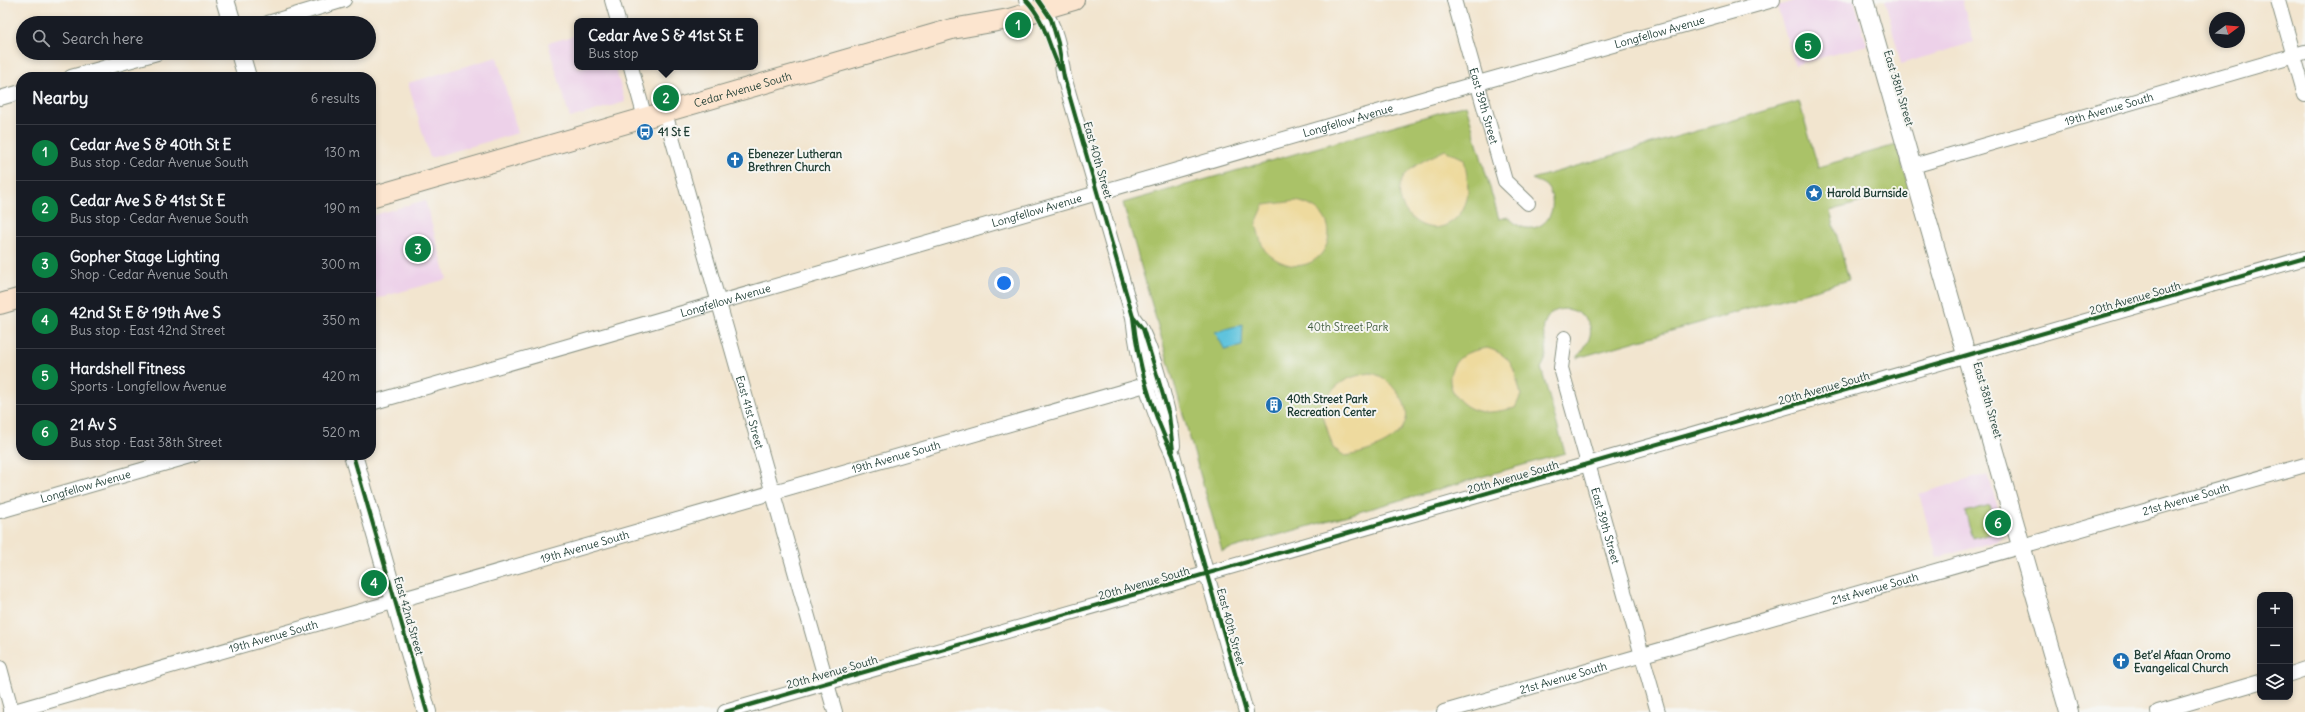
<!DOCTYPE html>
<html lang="en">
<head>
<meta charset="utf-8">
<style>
	body { margin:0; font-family:Delius,sans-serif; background:#20242c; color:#f1f3f6 }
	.controls { position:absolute; right:12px; bottom:12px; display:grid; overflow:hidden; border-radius:8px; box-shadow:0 2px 6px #0003 }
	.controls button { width:36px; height:36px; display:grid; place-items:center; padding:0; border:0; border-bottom:1px solid #363941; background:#171b24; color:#f1f3f6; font:20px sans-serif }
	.compass { position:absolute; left:2209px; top:12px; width:36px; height:36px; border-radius:50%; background:#171b24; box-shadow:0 2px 6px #0003; rotate:74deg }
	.you { position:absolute; left:1004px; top:283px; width:14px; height:14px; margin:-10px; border:3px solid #fff; border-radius:50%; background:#1a73e8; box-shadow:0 0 0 6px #1a73e833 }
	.badge { display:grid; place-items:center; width:26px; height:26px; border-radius:50%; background:#0b8043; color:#fff; font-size:13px; font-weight:700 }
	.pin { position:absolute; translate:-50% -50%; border:2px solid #fff; box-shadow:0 1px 4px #0006 }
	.popup { position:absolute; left:574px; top:18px; width:184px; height:52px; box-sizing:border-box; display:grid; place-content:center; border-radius:8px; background:#171b24; filter:drop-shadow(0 1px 3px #0005); font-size:13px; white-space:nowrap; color:#9ea1a6 }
	.popup b { font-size:15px; color:#f1f3f6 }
	.popup::after { content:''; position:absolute; left:50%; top:100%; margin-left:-8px; border:8px solid transparent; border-top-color:#171b24 }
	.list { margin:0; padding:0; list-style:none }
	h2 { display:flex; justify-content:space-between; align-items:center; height:52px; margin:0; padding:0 16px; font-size:17px }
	h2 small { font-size:13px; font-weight:400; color:#9ea1a6 }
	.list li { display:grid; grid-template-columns:26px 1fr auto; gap:12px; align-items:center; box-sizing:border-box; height:56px; padding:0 16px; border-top:1px solid #363941 }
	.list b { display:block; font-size:15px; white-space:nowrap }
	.list p { margin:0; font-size:13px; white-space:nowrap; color:#9ea1a6 }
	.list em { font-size:13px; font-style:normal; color:#9ea1a6 }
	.icon { flex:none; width:22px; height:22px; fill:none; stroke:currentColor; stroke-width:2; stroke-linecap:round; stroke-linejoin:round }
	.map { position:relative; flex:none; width:2305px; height:712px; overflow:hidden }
	.search { position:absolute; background:#171b24; box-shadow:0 2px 6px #0003; left:16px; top:16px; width:360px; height:44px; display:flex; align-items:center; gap:10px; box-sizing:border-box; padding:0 14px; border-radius:22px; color:#9ea1a6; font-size:15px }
	.panel { position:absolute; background:#171b24; box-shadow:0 2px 6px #0003; left:16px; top:72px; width:360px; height:388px; border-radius:16px }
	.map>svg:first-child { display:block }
	.built { fill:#edd1e9 }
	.green { fill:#aac268; stroke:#64804e }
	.sand { fill:#eeda9e; stroke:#868c69 }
	.water { fill:#5fc3dd; stroke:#3f8088 }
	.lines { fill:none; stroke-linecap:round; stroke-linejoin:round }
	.minor-casing { stroke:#889182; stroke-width:16 }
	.tertiary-casing { stroke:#889182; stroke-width:20 }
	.secondary-casing { stroke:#889182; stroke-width:22 }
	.minor { stroke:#fff; stroke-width:14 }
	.tertiary { stroke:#fff; stroke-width:18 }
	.secondary { stroke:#fce5cf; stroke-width:20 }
	.cycleway-casing { stroke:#f6f6f2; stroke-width:6 }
	.cycleway { stroke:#1b5e20; stroke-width:4 }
	.labels { text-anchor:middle; stroke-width:4; stroke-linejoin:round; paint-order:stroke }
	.street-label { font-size:11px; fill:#1f3d34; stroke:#f6f6f2 }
	.poi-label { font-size:11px; font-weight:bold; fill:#1f3d34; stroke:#f6f6f2; text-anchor:start }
	.park-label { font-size:11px; fill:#425e41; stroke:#f6f6f2 }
</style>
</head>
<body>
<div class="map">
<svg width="2305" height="712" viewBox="0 0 2305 712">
	<rect width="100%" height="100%" fill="#f6f6f2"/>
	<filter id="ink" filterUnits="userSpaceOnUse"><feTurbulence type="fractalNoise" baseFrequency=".025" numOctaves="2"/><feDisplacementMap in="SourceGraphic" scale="8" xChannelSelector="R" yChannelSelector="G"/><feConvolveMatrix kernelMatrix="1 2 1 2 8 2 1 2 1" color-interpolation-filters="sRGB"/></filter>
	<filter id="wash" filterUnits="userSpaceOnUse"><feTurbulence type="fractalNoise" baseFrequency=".012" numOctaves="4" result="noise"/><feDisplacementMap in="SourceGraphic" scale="16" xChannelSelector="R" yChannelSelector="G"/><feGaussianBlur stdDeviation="0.9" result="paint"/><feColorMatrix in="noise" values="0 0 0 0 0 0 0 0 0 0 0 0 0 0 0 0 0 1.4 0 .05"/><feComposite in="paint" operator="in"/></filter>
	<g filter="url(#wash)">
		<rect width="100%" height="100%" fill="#f2e5cf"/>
		<g class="built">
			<path d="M 1797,0 L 1854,0 L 1867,45 L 1795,65 L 1777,6 Z"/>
			<path d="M 1885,0 L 1962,0 L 1974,42 L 1901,64 Z"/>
			<path d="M 577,35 L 577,67 L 615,67 L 625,102 L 570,118 L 548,43 Z"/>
			<path d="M 497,57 L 518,133 L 430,158 L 408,83 Z"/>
			<path d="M 425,200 L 447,279 L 371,300 L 371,216 Z"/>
			<path d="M 1988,474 L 2004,529 L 2002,536 L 1998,541 L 1937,558 L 1919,494 Z"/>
		</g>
		<g class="green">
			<path d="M 1799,101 L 1818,167 L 1896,145 L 1910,188 L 1830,211 L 1849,280 L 1577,358 C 1581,352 1586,346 1589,339 C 1599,314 1558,297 1546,320 C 1539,332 1549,346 1546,357 C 1545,361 1543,365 1541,368 L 1565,453 L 1222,551 L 1123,203 L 1466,105 L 1499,219 L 1508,217 C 1513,222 1519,227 1526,228 C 1550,231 1560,202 1546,186 C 1543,183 1536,181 1532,179 Z"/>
			<path d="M 1990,505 L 1997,531 L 1973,538 L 1965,512 Z"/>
		</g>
		<g class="sand">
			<path d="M 1445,150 L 1464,159 C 1466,169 1468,180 1468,190 C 1468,201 1463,212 1455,219 C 1426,246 1386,204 1404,177 C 1412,164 1432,157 1445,150 Z"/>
			<path d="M 1296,201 C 1355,213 1325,282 1281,262 C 1276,260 1267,254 1264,249 C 1260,241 1258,231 1256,223 L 1264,205 Z"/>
			<path d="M 1487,348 C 1514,356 1514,370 1521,395 L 1515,408 C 1503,410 1490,414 1478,411 C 1454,405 1438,376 1461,357 C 1468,351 1478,350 1487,348 Z"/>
			<path d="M 1371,373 C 1384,376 1389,382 1397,392 C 1428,431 1376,452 1345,456 L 1333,448 L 1320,406 C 1336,384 1344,377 1371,373 Z"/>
		</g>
		<path class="water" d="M 1243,324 L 1242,346 L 1225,350 L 1215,332 Z"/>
	</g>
	<g filter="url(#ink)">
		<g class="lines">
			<g class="minor-casing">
				<g id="minor">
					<path d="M 612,0 L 618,21"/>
					<path d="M 1026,0 L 1027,1"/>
					<path id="s1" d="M 1454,0 L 1505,181 L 1528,203"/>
					<path d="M 2278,0 L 2305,95"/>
					<path d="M 1043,10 C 1058,29 1060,54 1064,77 L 1133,317 C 1138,365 1152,412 1173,455 L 1246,712"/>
					<path d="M 268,23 L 344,0"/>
					<path d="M 631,67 L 645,118"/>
					<path d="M 71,77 L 157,53"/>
					<path d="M 0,98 L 21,92"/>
					<path id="s2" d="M 665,113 L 835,712"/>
					<path id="s3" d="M 1913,166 L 2305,52"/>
					<path d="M 1135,320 C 1151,339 1172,420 1173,446"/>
					<path id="s4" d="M 1565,338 L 1561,368 L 1658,712"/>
					<path id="s5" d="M 371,403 L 1464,87 L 1773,0"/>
					<path id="s6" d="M 0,511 L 194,455"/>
					<path d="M 0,668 L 12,712"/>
					<path d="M 2290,674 L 2305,669"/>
					<path id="s7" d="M 11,712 L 1159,381"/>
					<path d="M 725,712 L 2305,258"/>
					<path id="s8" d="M 1444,712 L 2305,465"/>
					<path d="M 2158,712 L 2260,682"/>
				</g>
			</g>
			<g class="tertiary-casing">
				<g id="tertiary">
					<path d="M 225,0 L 232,23"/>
					<path d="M 1864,0 L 2069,712"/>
					<path d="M 240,53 L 247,77"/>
					<path d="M 353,455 L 427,712"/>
				</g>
			</g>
			<g class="secondary-casing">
				<g id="secondary">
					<path id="s9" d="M 371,197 L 952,29 L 1009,19 L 1074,0"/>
					<path d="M 0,304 L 21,298"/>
				</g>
			</g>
			<use href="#minor" class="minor"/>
			<use href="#tertiary" class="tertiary"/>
			<use href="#secondary" class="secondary"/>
			<g class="cycleway-casing">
				<g id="cycleway">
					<path d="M 1026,0 C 1046,21 1047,43 1060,69"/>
					<path d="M 1038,0 L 1051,19 L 1058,43 L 1064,77 L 1133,317 C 1138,365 1152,412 1173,455 L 1246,712"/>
					<path d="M 1133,317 L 1143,329 L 1148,345 L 1169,415 L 1173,451"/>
					<path d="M 353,455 L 427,712"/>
					<path d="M 725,712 L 2305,258"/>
				</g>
			</g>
			<use href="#cycleway" class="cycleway"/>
		</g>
	</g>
	<defs>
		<g id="bus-disc" transform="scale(0.9)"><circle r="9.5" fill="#1f6fb2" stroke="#f6f6f2"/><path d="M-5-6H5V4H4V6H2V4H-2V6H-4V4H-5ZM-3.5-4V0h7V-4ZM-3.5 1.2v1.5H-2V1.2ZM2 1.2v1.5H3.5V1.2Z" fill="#fff"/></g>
		<g id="church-disc" transform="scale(0.9)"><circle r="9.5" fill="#1f6fb2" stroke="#f6f6f2"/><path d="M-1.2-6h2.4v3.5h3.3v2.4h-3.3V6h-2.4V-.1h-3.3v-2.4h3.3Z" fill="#fff"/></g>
		<g id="sight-disc" transform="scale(0.9)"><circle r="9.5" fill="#1f6fb2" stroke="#f6f6f2"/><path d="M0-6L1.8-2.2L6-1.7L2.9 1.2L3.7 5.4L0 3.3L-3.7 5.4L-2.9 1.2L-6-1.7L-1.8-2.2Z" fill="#fff"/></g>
		<g id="building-disc" transform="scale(0.9)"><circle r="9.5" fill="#1f6fb2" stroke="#f6f6f2"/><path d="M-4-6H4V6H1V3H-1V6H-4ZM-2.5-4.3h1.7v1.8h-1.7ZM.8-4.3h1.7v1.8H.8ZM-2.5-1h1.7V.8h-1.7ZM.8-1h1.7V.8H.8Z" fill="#fff"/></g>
	</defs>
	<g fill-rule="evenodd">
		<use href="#bus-disc" x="645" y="132"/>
		<use href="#church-disc" x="735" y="160"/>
		<use href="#sight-disc" x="1814" y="193"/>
		<use href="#building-disc" x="1274" y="405"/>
		<use href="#church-disc" x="2121" y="661"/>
	</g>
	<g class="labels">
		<g class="street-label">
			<text dy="4" stroke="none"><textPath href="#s5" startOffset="1341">Longfellow Avenue</textPath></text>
			<text transform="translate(1899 88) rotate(73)" y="4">East 38th Street</text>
			<text dy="4" stroke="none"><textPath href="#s9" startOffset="387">Cedar Avenue South</textPath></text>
			<text dy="4" stroke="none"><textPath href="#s1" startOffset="110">East 39th Street</textPath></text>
			<text dy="4" stroke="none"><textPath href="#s3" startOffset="204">19th Avenue South</textPath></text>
			<text dy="4" stroke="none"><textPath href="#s5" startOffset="1017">Longfellow Avenue</textPath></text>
			<text transform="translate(1098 160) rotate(74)" y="4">East 40th Street</text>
			<text dy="4" stroke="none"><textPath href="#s5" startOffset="693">Longfellow Avenue</textPath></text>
			<text transform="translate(2135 298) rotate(-16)" y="4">20th Avenue South</text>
			<text dy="4" stroke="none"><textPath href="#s5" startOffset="369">Longfellow Avenue</textPath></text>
			<text transform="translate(1824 388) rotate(-16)" y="4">20th Avenue South</text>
			<text transform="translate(1988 400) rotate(74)" y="4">East 38th Street</text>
			<text dy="4" stroke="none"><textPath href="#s2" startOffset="311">East 41st Street</textPath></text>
			<text dy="4" stroke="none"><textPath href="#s7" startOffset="921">19th Avenue South</textPath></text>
			<text transform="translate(1513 477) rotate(-16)" y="4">20th Avenue South</text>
			<text dy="4" stroke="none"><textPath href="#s6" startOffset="89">Longfellow Avenue</textPath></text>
			<text dy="4" stroke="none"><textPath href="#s8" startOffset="772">21st Avenue South</textPath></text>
			<text dy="4" stroke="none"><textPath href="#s4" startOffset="194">East 39th Street</textPath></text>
			<text dy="4" stroke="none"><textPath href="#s7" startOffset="597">19th Avenue South</textPath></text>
			<text transform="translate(1144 583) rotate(-16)" y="4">20th Avenue South</text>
			<text dy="4" stroke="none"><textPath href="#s8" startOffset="448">21st Avenue South</textPath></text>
			<text transform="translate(409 616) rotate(74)" y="4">East 42nd Street</text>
			<text transform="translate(1231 627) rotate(75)" y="4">East 40th Street</text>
			<text dy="4" stroke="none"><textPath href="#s7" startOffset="273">19th Avenue South</textPath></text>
			<text transform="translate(832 672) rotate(-16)" y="4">20th Avenue South</text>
			<text dy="4" stroke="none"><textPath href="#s8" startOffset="124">21st Avenue South</textPath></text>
		</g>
		<g class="poi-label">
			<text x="658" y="136">41 St E</text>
			<text x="748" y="158">Ebenezer Lutheran<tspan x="748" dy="13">Brethren Church</tspan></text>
			<text x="1827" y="197">Harold Burnside</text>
			<text x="1287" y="403">40th Street Park<tspan x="1287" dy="13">Recreation Center</tspan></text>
			<text x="2134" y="659">Bet’el Afaan Oromo<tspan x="2134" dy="13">Evangelical Church</tspan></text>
		</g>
		<g class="park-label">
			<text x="1348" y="331">40th Street Park</text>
		</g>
	</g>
</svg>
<div class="controls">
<button>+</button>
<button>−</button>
<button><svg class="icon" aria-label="layers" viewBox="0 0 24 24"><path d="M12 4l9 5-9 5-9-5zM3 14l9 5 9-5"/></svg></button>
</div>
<svg class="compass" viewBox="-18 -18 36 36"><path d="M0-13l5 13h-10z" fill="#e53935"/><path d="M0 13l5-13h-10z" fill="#9ea1a6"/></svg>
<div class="you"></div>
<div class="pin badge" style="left:1018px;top:25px">1</div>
<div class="pin badge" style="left:666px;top:98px">2</div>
<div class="popup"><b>Cedar Ave S &amp; 41st St E</b>Bus stop</div>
<div class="pin badge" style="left:418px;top:249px">3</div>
<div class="pin badge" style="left:374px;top:583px">4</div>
<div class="pin badge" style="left:1808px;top:46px">5</div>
<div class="pin badge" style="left:1998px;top:523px">6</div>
<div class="search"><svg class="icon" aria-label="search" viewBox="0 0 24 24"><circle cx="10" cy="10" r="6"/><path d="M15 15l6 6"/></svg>Search here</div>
<section class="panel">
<h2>Nearby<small>6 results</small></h2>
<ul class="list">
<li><span class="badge">1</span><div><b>Cedar Ave S &amp; 40th St E</b><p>Bus stop · Cedar Avenue South</p></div><em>130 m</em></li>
<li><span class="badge">2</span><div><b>Cedar Ave S &amp; 41st St E</b><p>Bus stop · Cedar Avenue South</p></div><em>190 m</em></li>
<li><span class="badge">3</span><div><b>Gopher Stage Lighting</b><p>Shop · Cedar Avenue South</p></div><em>300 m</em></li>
<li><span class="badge">4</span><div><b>42nd St E &amp; 19th Ave S</b><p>Bus stop · East 42nd Street</p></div><em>350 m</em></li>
<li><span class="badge">5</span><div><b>Hardshell Fitness</b><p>Sports · Longfellow Avenue</p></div><em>420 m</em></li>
<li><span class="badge">6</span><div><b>21 Av S</b><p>Bus stop · East 38th Street</p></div><em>520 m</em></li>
</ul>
</section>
</div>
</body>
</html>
